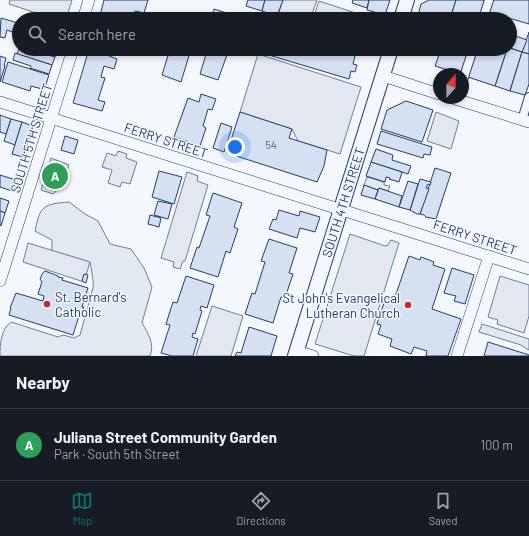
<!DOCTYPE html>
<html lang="en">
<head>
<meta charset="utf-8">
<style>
	body { margin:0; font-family:Barlow,sans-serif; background:#20242c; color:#f1f3f6 }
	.compass { position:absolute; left:433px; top:68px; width:36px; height:36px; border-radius:50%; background:#171b24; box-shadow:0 2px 6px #0003; rotate:21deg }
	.you { position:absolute; left:235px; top:147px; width:14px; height:14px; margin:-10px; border:3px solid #fff; border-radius:50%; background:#1a73e8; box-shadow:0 0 0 6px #1a73e833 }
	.badge { display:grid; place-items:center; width:26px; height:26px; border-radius:50%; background:#0f766e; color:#fff; font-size:13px; font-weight:700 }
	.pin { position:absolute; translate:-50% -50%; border:2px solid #fff; box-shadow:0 1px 4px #0006 }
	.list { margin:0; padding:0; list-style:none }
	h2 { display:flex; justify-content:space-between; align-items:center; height:52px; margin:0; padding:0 16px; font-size:17px }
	h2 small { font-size:13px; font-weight:400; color:#9ea1a6 }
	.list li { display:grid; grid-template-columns:26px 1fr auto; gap:12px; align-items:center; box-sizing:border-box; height:72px; padding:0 16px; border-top:1px solid #363941 }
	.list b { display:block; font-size:15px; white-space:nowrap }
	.list p { margin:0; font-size:13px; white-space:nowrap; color:#9ea1a6 }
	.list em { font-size:13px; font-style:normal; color:#9ea1a6 }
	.icon { flex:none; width:22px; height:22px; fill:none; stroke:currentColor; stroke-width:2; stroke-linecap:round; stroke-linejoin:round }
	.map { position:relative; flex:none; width:529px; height:356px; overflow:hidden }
	.search { position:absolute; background:#171b24; box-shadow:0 2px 6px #0003; left:12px; right:12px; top:12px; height:44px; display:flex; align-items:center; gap:10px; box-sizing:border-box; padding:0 14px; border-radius:22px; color:#9ea1a6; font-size:15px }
	.sheet { height:124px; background:#171b24 }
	nav { display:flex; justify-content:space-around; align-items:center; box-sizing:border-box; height:56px; border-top:1px solid #363941; background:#171b24; font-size:11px; color:#9ea1a6 }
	nav a { display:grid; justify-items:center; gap:2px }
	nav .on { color:#0f766e }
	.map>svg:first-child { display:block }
	.green { fill:#e3e9f0; stroke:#687fa3 }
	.parking { fill:#e3e8f0; stroke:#687fa3 }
	.building { fill:#d5e0f0; stroke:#1d3f73 }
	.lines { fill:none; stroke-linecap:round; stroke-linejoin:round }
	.pedestrian-casing { stroke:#1d3f73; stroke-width:10 }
	.minor-casing { stroke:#1d3f73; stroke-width:12 }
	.tertiary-casing { stroke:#1d3f73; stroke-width:16 }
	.pedestrian { stroke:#f4f7fb; stroke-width:8 }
	.minor { stroke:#f4f7fb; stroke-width:11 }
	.tertiary { stroke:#f4f7fb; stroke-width:14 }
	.poi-dot { fill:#c62828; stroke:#f4f7fb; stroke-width:1.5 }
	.labels { text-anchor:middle; stroke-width:3; stroke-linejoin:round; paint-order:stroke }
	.number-label { font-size:11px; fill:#4b6792 }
	.street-label { font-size:13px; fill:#1d3f73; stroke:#f4f7fb }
	.poi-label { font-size:13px; fill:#1d3f73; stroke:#f4f7fb; text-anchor:start }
</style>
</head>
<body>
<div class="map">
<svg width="529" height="356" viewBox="0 0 529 356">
	<rect width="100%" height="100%" fill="#f4f7fb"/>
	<g class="green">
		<path d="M 51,158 L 69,165 L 61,187 L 53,194 L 41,190 Z"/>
		<path d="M 367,177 L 384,182 L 384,185 L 390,186 L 388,191 L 379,188 L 378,190 L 364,185 Z"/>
		<path d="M 69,202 L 85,214 L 98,221 L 110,244 L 131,249 L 144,268 L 152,287 L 142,323 C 148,333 155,344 150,356 L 0,356 C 0,344 1,329 11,322 L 58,337 L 63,335 L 74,338 L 80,335 L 93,288 C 94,283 91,267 90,262 L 52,251 L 52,240 L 35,231 C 40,206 43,204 69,202 Z"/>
	</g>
	<g class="parking">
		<path d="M 10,0 L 72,0 L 66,19 L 54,19 L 9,4 Z"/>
		<path d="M 283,0 L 317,0 L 310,19 L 281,19 L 277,18 Z"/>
		<path d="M 319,1 L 374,19 L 313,19 Z"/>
		<path d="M 258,54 L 361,87 L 340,154 L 298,141 L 292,129 L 240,112 Z"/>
		<path d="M 436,112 L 459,121 L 451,149 L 427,141 Z"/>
		<path d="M 118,151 L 127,154 L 126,158 L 137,162 L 130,184 L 122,182 L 120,187 L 108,183 L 112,170 L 102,167 L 107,153 L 116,156 Z"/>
		<path d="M 187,172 L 198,176 L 197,181 L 208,185 L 185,261 L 183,261 L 180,269 L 173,267 L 174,262 L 161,258 Z"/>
		<path d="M 350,234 L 385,246 L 388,245 L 391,240 L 399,243 L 364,356 L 354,356 L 315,344 Z"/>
		<path d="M 28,243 L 90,262 L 84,282 L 23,262 Z"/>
		<path d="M 500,276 L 529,285 L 529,316 L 524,333 L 497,324 L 498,320 L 488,317 Z"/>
		<path d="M 212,306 L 243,316 L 231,356 L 196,356 Z"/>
		<path d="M 482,324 L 529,339 L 529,350 L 521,345 L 479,332 Z"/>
	</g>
	<g class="building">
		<path d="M 104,0 L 148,0 L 144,13 L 135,11 L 132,19 L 99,19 Z"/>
		<path d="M 248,0 L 265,0 L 262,11 L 246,6 Z"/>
		<path d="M 265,0 L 283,0 L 277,16 L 262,11 Z"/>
		<path d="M 353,0 L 369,0 L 367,8 L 352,3 Z"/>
		<path d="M 369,0 L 390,0 L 385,15 L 367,10 Z"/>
		<path d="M 429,0 L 456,0 L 450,19 L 440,16 L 439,19 L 417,19 L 421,4 Z"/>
		<path d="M 456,0 L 485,0 L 479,19 L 450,19 Z"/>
		<path d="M 491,0 L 529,0 L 529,24 L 488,12 Z"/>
		<path d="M 214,9 L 239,17 L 238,19 L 211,19 Z"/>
		<path d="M 189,14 L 206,19 L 188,19 Z"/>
		<path d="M 1,18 L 18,23 L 15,33 L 7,30 L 5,38 L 0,37 Z"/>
		<path d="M 529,32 L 529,54 L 522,52 Z"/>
		<path d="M 510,34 L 527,40 L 522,52 L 510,48 Z"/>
		<path d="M 510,48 L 522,52 L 510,91 L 495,86 L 507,49 Z"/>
		<path d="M 19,49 L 23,49 L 35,53 L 36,51 L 55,57 L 52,65 L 17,54 Z"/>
		<path d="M 40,49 L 57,49 L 55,57 L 39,51 Z"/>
		<path d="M 89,49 L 117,49 L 115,53 L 110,52 L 109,56 L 117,59 L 114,69 L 104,66 L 101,77 L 105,78 L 98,100 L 105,102 L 102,111 L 73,103 Z"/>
		<path d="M 170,49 L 191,49 L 181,82 L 162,75 Z"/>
		<path d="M 214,49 L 229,49 L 218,80 L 200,74 L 207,51 L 212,53 Z"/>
		<path d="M 263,49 L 334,49 L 355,56 L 353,64 L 357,65 L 355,72 L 351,71 L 349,79 L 262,53 Z"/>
		<path d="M 417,49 L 441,49 L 439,56 Z"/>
		<path d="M 441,49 L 469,49 L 461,74 L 435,66 Z"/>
		<path d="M 477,49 L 507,49 L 495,86 L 468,77 Z"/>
		<path d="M 522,52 L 529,54 L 529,84 L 525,95 L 510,91 Z"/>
		<path d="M 15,53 L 52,65 L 49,74 L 30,68 L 31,66 L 13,60 Z"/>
		<path d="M 0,56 L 6,58 L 4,66 L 5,66 L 0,82 Z"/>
		<path d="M 8,62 L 49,75 L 45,87 L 42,86 L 42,89 L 31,86 L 30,91 L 2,82 Z"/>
		<path d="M 201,94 L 216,99 L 212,110 L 208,109 L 203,126 L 206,128 L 200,146 L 174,137 L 188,98 L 199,102 Z"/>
		<path d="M 406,101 L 433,110 L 422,142 L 381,129 L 387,110 Z"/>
		<path d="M 240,112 L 292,129 L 289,138 L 327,150 L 324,166 L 317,182 L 227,153 Z"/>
		<path d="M 0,115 L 11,119 L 6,134 L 0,132 Z"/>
		<path d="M 11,119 L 22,122 L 15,145 L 4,141 Z"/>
		<path d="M 22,122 L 33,126 L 23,157 L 12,154 Z"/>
		<path d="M 221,123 L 232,127 L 224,152 L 213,148 Z"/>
		<path d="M 381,131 L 432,147 L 430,155 L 424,154 L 423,158 L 377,144 Z"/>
		<path d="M 65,136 L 78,140 L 74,154 L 61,150 Z"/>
		<path d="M 376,149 L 393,155 L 392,160 L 411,166 L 408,174 L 371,162 Z"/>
		<path d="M 371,162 L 402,172 L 399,182 L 389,179 L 390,178 L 386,177 L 385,182 L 366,176 Z"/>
		<path d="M 435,168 L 451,173 L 436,219 L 426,217 L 424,215 L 420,214 Z"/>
		<path d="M 159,171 L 182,177 L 174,204 L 152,197 Z"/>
		<path d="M 0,175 L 16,180 L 12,191 L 0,187 Z"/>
		<path d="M 420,179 L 431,182 L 430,185 L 428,184 L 426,188 L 429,189 L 420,214 L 417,214 L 410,210 Z"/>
		<path d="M 408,181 L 418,184 L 410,210 L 399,207 Z"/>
		<path d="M 364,185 L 378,190 L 375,199 L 361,195 Z"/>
		<path d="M 379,188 L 402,196 L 399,207 L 375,199 Z"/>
		<path d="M 213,193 L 242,203 L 234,227 L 238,229 L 230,253 L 226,251 L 218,277 L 190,268 L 197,247 L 199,248 L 210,216 L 206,215 Z"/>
		<path d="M 0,198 L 9,201 L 5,213 L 0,211 Z"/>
		<path d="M 158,201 L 172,204 L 168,219 L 154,215 Z"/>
		<path d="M 279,210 L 299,216 L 300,211 L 320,217 L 315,232 L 300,228 L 297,238 L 269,229 L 273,219 L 276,220 Z"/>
		<path d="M 0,211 L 5,213 L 1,226 L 0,225 Z"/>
		<path d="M 150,215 L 161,218 L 159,227 L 148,224 Z"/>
		<path d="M 269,239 L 297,248 L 289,273 L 293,274 L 285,298 L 281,297 L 273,323 L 245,314 L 252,293 L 255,294 L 265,262 L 261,261 Z"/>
		<path d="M 409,256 L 420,260 L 421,257 L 434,262 L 433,265 L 445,269 L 432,309 L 461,319 L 448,356 L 426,356 L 427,351 L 414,347 L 411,354 L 390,346 L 392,339 L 378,334 L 381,325 L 377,324 L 386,297 L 394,300 Z"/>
		<path d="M 452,268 L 474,275 L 465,304 L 454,301 L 456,296 L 444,293 Z"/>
		<path d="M 45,271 L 58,276 L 58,277 L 63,278 L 62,280 L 88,288 L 82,307 L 84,307 L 81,317 L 79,316 L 73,335 L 9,315 L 11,308 L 10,308 L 16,293 L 43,301 L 44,296 L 38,294 L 42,282 L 40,279 L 42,274 Z"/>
		<path d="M 84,274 L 88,275 L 86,283 L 82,281 Z"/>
		<path d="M 186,276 L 214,285 L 207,308 L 201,306 L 200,310 L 202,311 L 195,334 L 193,333 L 192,337 L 198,339 L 193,356 L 172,356 L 161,353 L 170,325 L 166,324 L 173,302 L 177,303 Z"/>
		<path d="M 249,327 L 277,336 L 271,356 L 235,356 L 237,352 L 241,353 Z"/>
		<path d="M 488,342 L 529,355 L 529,356 L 484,356 Z"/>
	</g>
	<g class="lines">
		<g class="pedestrian-casing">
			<g id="pedestrian">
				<path d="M 483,19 L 489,0"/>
				<path d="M 463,80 L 473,49"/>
				<path d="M 522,120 L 529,97"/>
			</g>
		</g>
		<g class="minor-casing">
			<g id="minor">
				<path d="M 83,19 L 89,0"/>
				<path d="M 383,76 L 439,94"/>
				<path d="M 452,98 L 529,122"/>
				<path d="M 0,102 L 529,269"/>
				<path d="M 0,281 L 73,49"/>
				<path d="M 297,351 L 313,356"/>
				<path d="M 457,356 L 489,256"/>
			</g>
		</g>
		<g class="tertiary-casing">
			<g id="tertiary">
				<path d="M 401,19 L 407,0"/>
				<path id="s1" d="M 295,356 L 391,49"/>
			</g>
		</g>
		<use href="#pedestrian" class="pedestrian"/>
		<use href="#minor" class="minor"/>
		<use href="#tertiary" class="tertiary"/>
	</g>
	<g class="poi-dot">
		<circle cx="47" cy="304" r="4"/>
		<circle cx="408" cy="305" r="4"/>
	</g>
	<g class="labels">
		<g class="number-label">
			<text x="271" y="149">54</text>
		</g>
		<g class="street-label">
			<text transform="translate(31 138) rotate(-73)" y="5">SOUTH 5TH STREET</text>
			<text transform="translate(166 140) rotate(18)" y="5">FERRY STREET</text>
			<text dy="5" stroke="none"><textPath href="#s1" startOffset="161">SOUTH 4TH STREET</textPath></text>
			<text transform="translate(475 237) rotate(18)" y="5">FERRY STREET</text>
		</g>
		<g class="poi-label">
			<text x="55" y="302">St. Bernard's<tspan x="55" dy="15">Catholic</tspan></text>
			<text x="400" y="303" text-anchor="end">St John's Evangelical<tspan x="400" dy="15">Lutheran Church</tspan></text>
		</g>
	</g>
</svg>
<svg class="compass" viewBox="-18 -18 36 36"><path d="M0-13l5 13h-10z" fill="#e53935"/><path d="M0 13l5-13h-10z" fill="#9ea1a6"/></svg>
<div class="you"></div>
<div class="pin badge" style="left:55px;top:176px;background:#2e9e5b">A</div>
<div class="search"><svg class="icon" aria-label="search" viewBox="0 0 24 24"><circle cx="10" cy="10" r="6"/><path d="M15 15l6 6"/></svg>Search here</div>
</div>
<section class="sheet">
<h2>Nearby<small></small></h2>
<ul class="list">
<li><span class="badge" style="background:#2e9e5b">A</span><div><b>Juliana Street Community Garden</b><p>Park · South 5th Street</p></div><em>100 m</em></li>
</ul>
</section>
<nav>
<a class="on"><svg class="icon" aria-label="map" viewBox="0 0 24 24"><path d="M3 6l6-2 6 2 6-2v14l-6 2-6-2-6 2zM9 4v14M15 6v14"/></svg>Map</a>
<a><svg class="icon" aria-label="directions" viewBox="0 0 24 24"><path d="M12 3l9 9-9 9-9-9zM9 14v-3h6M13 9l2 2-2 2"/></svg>Directions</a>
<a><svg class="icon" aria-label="saved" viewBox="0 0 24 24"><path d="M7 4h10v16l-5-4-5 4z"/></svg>Saved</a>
</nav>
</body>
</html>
